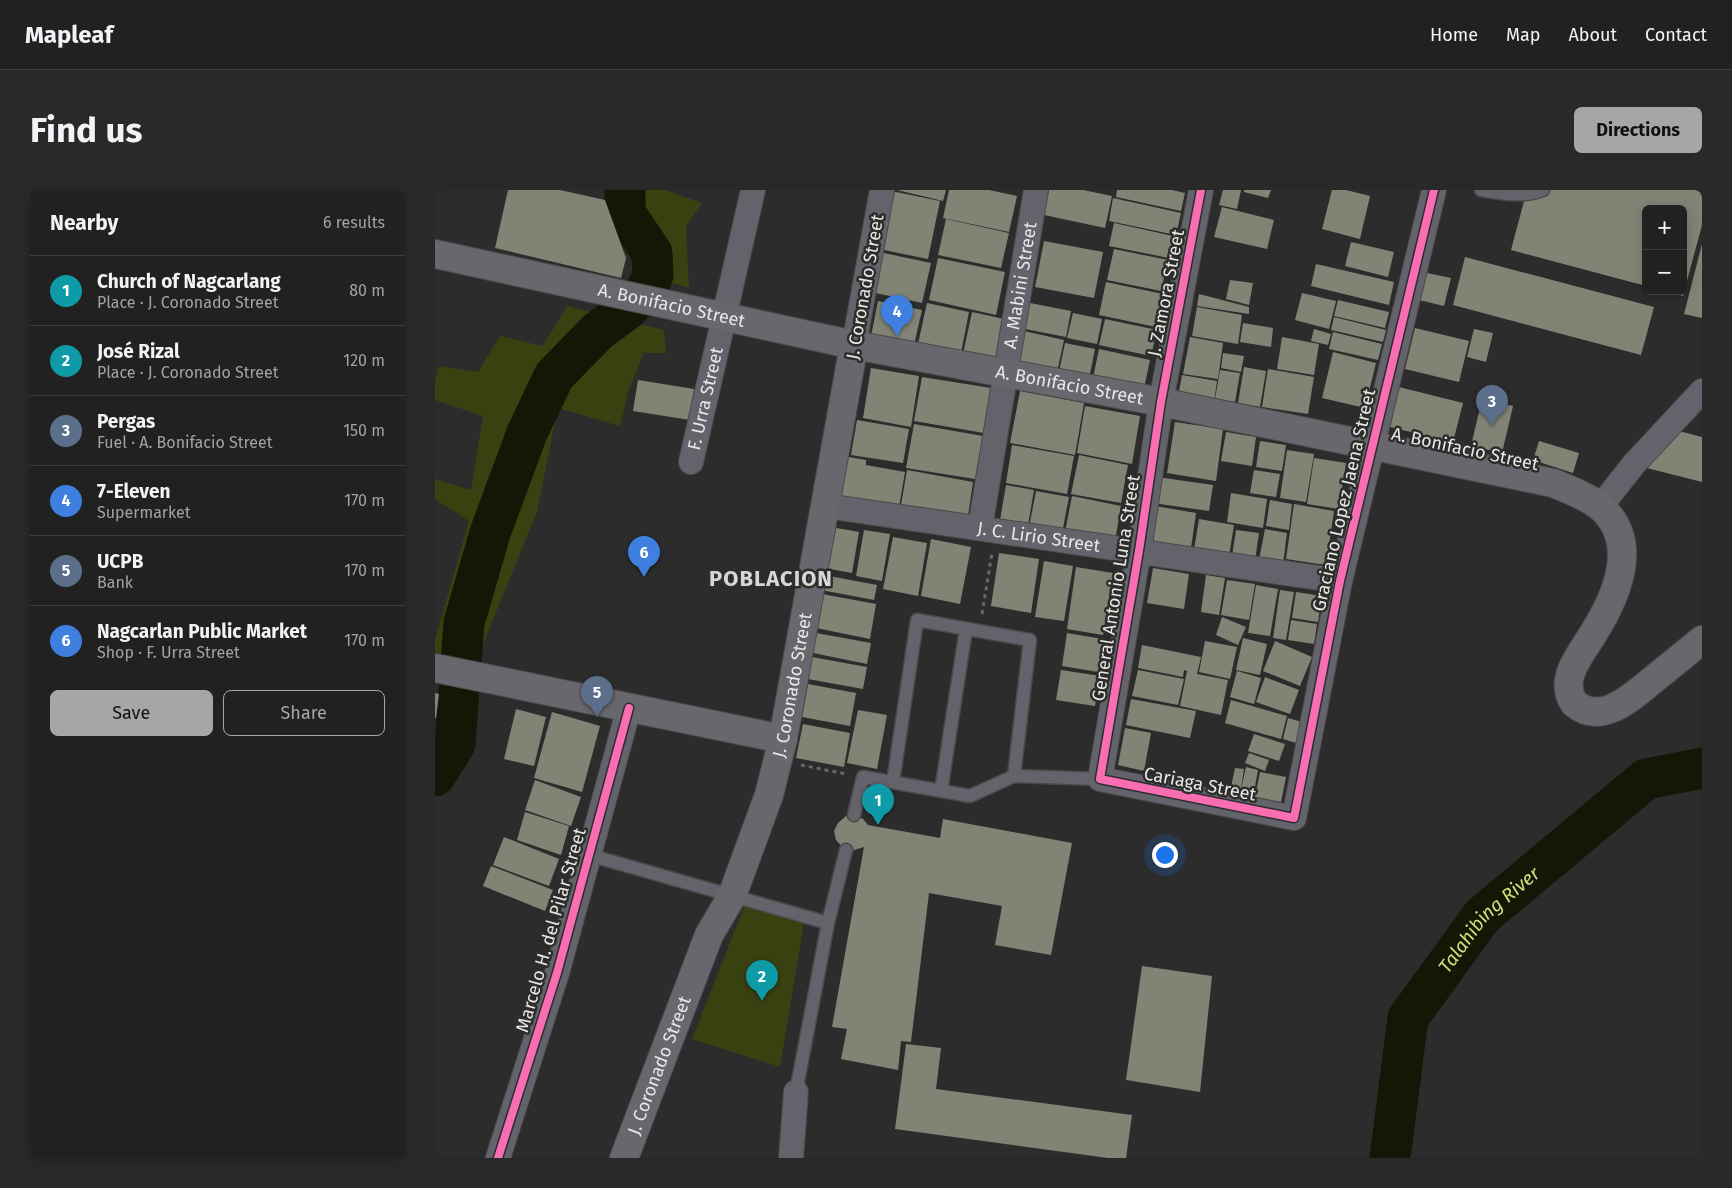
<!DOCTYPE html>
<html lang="en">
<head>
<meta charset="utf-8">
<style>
	body { margin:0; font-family:"Fira Sans",sans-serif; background:#29292a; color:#f1f3f6 }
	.controls { position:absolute; right:15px; top:15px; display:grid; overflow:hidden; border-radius:8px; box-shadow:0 2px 12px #0003 }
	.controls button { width:45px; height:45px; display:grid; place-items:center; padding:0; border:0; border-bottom:1px solid #3e3e3f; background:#212121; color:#f1f3f6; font:25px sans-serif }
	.you { position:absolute; left:729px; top:664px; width:18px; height:18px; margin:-12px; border:4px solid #fff; border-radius:50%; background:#1a73e8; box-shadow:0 0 0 8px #1a73e833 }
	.badge { display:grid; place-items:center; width:32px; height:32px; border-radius:50%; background:#a6a6a5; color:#fff; font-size:16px; font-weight:700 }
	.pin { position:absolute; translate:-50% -41px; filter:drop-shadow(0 1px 2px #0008) }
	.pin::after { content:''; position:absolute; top:26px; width:18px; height:15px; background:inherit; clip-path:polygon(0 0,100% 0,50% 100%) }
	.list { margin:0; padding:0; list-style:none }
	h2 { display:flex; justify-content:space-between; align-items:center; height:65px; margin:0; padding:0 20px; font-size:21px }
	h2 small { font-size:16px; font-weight:400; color:#a2a3a5 }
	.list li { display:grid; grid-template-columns:32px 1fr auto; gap:15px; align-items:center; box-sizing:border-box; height:70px; padding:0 20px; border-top:1px solid #3e3e3f }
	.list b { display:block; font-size:19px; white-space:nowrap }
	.list p { margin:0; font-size:16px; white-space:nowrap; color:#a2a3a5 }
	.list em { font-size:16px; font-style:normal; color:#a2a3a5 }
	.actions { display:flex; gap:10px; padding:15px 20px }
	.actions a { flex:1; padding:11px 0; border:1px solid #a6a6a5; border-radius:8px; text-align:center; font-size:18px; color:#a6a6a5 }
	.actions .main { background:#a6a6a5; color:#111 }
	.map { position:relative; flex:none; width:1267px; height:968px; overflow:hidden; border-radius:8px }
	header { display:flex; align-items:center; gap:30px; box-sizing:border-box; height:70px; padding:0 25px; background:#212121; border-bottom:1px solid #3e3e3f }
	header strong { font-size:24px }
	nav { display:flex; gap:28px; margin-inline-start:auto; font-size:18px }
	.intro { display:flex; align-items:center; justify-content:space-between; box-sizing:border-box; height:120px; padding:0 30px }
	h1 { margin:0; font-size:35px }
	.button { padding:12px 22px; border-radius:8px; background:#a6a6a5; color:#111; font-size:18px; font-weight:700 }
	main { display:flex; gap:30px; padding:0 30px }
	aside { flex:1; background:#212121; border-radius:8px; box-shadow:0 2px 12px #0003 }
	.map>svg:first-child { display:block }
	.green { fill:#394111 }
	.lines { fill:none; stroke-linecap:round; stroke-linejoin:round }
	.river { stroke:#131705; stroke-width:41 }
	.building { fill:#818475 }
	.lane-casing { stroke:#4a4a4a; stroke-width:15 }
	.street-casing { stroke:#4a4a4a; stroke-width:26 }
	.secondary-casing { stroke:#4a4a4a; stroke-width:30 }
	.path { stroke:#68686c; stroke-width:3; stroke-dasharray:4 4; stroke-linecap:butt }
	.lane { stroke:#64636c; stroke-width:12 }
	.street { stroke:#64636c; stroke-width:24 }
	.secondary { stroke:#67676d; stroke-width:28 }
	.cycleway-casing { stroke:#2d2d2b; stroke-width:11 }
	.cycleway { stroke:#f96db3; stroke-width:8 }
	.labels { text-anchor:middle; stroke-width:5; stroke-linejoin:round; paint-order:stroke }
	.street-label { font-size:18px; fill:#e7e7e6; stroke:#2d2d2b }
	.water-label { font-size:19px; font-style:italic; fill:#cce07b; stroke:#2d2d2b }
	.district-label { font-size:22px; font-weight:bold; letter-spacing:1px; fill:#d7d8d5; stroke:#2d2d2b }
</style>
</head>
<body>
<header>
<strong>Mapleaf</strong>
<nav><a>Home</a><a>Map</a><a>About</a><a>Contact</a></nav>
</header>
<div class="intro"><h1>Find us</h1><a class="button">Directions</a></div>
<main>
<aside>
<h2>Nearby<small>6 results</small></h2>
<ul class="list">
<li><span class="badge" style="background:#0f9aa8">1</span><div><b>Church of Nagcarlang</b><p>Place · J. Coronado Street</p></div><em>80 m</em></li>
<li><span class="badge" style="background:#0f9aa8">2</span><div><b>José Rizal</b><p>Place · J. Coronado Street</p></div><em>120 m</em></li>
<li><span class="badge" style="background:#5c6f8a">3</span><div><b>Pergas</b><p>Fuel · A. Bonifacio Street</p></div><em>150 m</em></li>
<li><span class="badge" style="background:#3f7fe0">4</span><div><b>7-Eleven</b><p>Supermarket</p></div><em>170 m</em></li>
<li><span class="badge" style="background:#5c6f8a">5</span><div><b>UCPB</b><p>Bank</p></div><em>170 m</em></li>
<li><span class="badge" style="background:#3f7fe0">6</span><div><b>Nagcarlan Public Market</b><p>Shop · F. Urra Street</p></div><em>170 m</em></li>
</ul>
<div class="actions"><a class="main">Save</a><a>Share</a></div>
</aside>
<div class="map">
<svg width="1267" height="968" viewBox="0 0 1267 968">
	<rect width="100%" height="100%" fill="#2c2c2c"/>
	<g class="green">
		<path d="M 198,0 L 230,0 L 267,13 L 251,37 L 254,98 L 212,85 L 195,20 Z"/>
		<path d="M 132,116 L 229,140 L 231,163 L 209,163 L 194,199 L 185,236 L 123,218 L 102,322 L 41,471 L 0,464 L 0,450 L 34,331 L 0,309 L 0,289 L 36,300 L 48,226 L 0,210 L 0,192 L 4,176 L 43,182 L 65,146 L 108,156 Z"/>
		<path d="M 309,717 L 369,733 L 345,877 L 257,849 Z"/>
	</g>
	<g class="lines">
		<g class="river">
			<path d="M 0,586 L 20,554 L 29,433 L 55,343 L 92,243 L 119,186 L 163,141 L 193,119 L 212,99 L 218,85 L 217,63 L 190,23 L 190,0"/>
			<path id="s1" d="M 955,968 L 973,828 L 1047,726 L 1211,589 L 1267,578"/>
		</g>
	</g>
	<g class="building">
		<path d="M 73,0 L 125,0 L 170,10 L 191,68 L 186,88 L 60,58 Z"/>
		<path d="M 462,0 L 511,0 L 508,11 Z"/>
		<path d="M 514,0 L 554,0 L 582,6 L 574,42 L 508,28 Z"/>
		<path d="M 614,0 L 648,0 L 677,6 L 670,38 L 609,25 Z"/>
		<path d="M 682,0 L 737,0 L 750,3 L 746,21 L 681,7 Z"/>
		<path d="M 788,0 L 806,0 L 802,19 L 784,15 Z"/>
		<path d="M 809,0 L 836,0 L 833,8 L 809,2 Z"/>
		<path d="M 897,0 L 911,0 L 935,6 L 925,49 L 887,39 Z"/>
		<path d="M 1092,0 L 1267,0 L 1267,35 L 1248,106 L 1234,102 L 1248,101 L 1248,19 L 1211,19 L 1211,96 L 1076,60 Z"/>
		<path d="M 456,1 L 505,11 L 493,69 L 444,59 Z"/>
		<path d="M 678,8 L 746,23 L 741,45 L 674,31 Z"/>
		<path d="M 787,17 L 839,30 L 832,59 L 779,47 Z"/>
		<path d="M 511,29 L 574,43 L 566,78 L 503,65 Z"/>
		<path d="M 679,33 L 738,46 L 734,68 L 674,56 Z"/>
		<path d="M 609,51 L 668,62 L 659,108 L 600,97 Z"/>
		<path d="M 916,52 L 959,62 L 953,87 L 910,76 Z"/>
		<path d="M 1267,54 L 1267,128 L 1249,124 Z"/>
		<path d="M 679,59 L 733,70 L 726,101 L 672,90 Z"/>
		<path d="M 444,62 L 496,73 L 487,113 L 436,102 Z"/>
		<path d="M 1030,67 L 1219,117 L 1206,165 L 1018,115 Z"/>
		<path d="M 503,68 L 570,82 L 561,125 L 494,110 Z"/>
		<path d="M 881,74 L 959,92 L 954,115 L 876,96 Z"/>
		<path d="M 987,82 L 1016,88 L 1009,116 L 980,109 Z"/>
		<path d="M 795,90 L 818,93 L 814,115 L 791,109 Z"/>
		<path d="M 671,92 L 728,104 L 721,137 L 664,125 Z"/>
		<path d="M 867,103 L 901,111 L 894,139 L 860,130 Z"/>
		<path d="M 764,104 L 814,117 L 814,124 L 762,116 Z"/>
		<path d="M 903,110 L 954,122 L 950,138 L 899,126 Z"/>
		<path d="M 443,111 L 487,120 L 479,155 L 436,146 Z"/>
		<path d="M 492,113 L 534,122 L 526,163 L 483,154 Z"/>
		<path d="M 595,113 L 636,121 L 631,147 L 590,139 Z"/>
		<path d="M 762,117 L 807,125 L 803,154 L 757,146 Z"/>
		<path d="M 537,122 L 569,129 L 560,171 L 528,164 Z"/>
		<path d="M 638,123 L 667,129 L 662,154 L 632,148 Z"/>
		<path d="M 899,127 L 951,140 L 948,152 L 896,140 Z"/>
		<path d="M 670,129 L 722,140 L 716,166 L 664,155 Z"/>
		<path d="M 808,133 L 838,138 L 836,157 L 805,152 Z"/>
		<path d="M 980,138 L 1034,151 L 1024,192 L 970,179 Z"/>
		<path d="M 879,139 L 896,144 L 893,155 L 876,151 Z"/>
		<path d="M 1039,139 L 1058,143 L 1051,172 L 1032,167 Z"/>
		<path d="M 589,141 L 629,150 L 622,182 L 582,174 Z"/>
		<path d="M 898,142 L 947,154 L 943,170 L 894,159 Z"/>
		<path d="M 755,147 L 788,153 L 783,189 L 748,184 Z"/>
		<path d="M 847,147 L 884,154 L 879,185 L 842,179 Z"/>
		<path d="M 630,153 L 660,159 L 654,189 L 624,182 Z"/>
		<path d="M 664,159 L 715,170 L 709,199 L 658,188 Z"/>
		<path d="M 898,162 L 941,173 L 930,218 L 887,208 Z"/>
		<path d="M 788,163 L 809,166 L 806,182 L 786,178 Z"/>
		<path d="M 809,177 L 831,181 L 825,217 L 803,213 Z"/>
		<path d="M 436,178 L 484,186 L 476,237 L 428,228 Z"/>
		<path d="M 833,179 L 879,187 L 873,224 L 827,217 Z"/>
		<path d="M 785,180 L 805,183 L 800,212 L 780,209 Z"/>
		<path d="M 747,185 L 782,191 L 779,212 L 743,206 Z"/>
		<path d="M 487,187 L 556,198 L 549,243 L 479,231 Z"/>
		<path d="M 203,190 L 259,199 L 255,230 L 198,221 Z"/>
		<path d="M 964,197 L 1028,213 L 1018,252 L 955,237 Z"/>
		<path d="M 585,201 L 649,213 L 640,265 L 575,253 Z"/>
		<path d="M 1047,209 L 1078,216 L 1067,263 L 1036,256 Z"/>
		<path d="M 650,216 L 705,226 L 697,274 L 642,263 Z"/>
		<path d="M 422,230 L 474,239 L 468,273 L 416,265 Z"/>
		<path d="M 740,232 L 788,239 L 781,291 L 732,283 Z"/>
		<path d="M 479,234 L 548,246 L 540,289 L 471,278 Z"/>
		<path d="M 1244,241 L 1267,247 L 1267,292 L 1204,276 Z"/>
		<path d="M 791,242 L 821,247 L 817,276 L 786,271 Z"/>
		<path d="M 825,251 L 851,255 L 847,281 L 821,277 Z"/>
		<path d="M 1104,251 L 1144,263 L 1138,283 L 1098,270 Z"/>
		<path d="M 577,255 L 639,266 L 632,304 L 571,293 Z"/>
		<path d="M 852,260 L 879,264 L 871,312 L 845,308 Z"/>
		<path d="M 644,265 L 693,275 L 686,313 L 636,304 Z"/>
		<path d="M 408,266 L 431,270 L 431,275 L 470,282 L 463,323 L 424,316 L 427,299 L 424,315 L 400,311 Z"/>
		<path d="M 879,268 L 911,273 L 904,319 L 872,314 Z"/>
		<path d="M 472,280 L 538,292 L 532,333 L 465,321 Z"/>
		<path d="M 819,280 L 845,284 L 841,307 L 815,303 Z"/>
		<path d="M 722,287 L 778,295 L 774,321 L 718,313 Z"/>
		<path d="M 571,295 L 599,300 L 592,341 L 564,336 Z"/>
		<path d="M 601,301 L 634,307 L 627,343 L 594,337 Z"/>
		<path d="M 796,303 L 832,309 L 828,338 L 792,332 Z"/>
		<path d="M 637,306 L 686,316 L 680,351 L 630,342 Z"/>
		<path d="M 835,310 L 857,314 L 854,340 L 831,336 Z"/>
		<path d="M 859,314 L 899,321 L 891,375 L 851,369 Z"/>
		<path d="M 720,316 L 761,323 L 755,365 L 714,358 Z"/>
		<path d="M 764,329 L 799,335 L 794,366 L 759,360 Z"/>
		<path d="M 396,337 L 424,342 L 417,383 L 389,378 Z"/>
		<path d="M 830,339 L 852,343 L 848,374 L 824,370 Z"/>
		<path d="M 429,340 L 455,344 L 447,391 L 421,386 Z"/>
		<path d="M 801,340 L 824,343 L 820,370 L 797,366 Z"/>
		<path d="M 458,347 L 492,353 L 483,406 L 448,399 Z"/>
		<path d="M 496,349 L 536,357 L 525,414 L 486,406 Z"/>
		<path d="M 564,363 L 604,369 L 596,423 L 556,416 Z"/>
		<path d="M 609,371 L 638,376 L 629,431 L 600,427 Z"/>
		<path d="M 641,377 L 678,383 L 668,445 L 632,439 Z"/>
		<path d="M 718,378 L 754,384 L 749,419 L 712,413 Z"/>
		<path d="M 389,385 L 442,395 L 439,410 L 386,400 Z"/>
		<path d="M 771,385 L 790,388 L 784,425 L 766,422 Z"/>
		<path d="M 792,390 L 820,394 L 814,430 L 786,425 Z"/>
		<path d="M 821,395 L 843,399 L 835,446 L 813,443 Z"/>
		<path d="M 845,400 L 859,402 L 851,450 L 838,448 Z"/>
		<path d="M 861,402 L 887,406 L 883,432 L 857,428 Z"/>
		<path d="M 387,404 L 441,414 L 435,449 L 381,438 Z"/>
		<path d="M 787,427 L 811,437 L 803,455 L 781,445 Z"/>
		<path d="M 856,430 L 882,434 L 879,454 L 853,450 Z"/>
		<path d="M 381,443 L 436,453 L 432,474 L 378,463 Z"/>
		<path d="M 632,443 L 668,449 L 663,482 L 627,476 Z"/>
		<path d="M 808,448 L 832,454 L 825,485 L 801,480 Z"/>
		<path d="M 770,451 L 802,457 L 795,489 L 764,482 Z"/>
		<path d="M 840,451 L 877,467 L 865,496 L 828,481 Z"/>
		<path d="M 707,455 L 766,467 L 762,484 L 793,490 L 786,525 L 745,516 L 752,481 L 749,480 L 748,487 L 703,478 Z"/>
		<path d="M 377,467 L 432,477 L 428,499 L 373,489 Z"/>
		<path d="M 626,480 L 665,486 L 660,516 L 621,510 Z"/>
		<path d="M 703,480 L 749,489 L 743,515 L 697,506 Z"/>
		<path d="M 802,481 L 826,488 L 819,514 L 795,507 Z"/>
		<path d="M 830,487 L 864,500 L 855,524 L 821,512 Z"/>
		<path d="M 373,494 L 421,503 L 415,536 L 367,527 Z"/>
		<path d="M 0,503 L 4,504 L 1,528 L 0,528 Z"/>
		<path d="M 696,509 L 761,521 L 755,548 L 691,535 Z"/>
		<path d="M 796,510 L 852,526 L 846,549 L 790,533 Z"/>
		<path d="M 81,519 L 111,527 L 99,576 L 69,569 Z"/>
		<path d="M 423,520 L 452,525 L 442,579 L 412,573 Z"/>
		<path d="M 117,522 L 165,536 L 147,602 L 99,588 Z"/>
		<path d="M 853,528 L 867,532 L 861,553 L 848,549 Z"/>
		<path d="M 368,534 L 415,543 L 409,577 L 361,568 Z"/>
		<path d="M 690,538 L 716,543 L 709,581 L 683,575 Z"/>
		<path d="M 819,544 L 850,554 L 844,571 L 813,561 Z"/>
		<path d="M 814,563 L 834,570 L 830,581 L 810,573 Z"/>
		<path d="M 811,577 L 823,580 L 818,607 L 805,604 Z"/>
		<path d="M 800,578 L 809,579 L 805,604 L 795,602 Z"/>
		<path d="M 825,582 L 851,587 L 846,612 L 820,607 Z"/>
		<path d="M 100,590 L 146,607 L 136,636 L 90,620 Z"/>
		<path d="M 90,622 L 134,636 L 126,665 L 82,650 Z"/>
		<path d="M 419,625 L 428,629 L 433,635 L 505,648 L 508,629 L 637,653 L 616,765 L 560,755 L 567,716 L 494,703 L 476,852 L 466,851 L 463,880 L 406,869 L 412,839 L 397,837 L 429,657 L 416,661 L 409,659 L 401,650 L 399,641 L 403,633 L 411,626 Z"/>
		<path d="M 69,647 L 124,669 L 114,696 L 58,675 Z"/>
		<path d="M 56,676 L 118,700 L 110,721 L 48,696 Z"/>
		<path d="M 707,776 L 777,786 L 765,902 L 691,890 Z"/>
		<path d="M 471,854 L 506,858 L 501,899 L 697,925 L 691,968 L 673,968 L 460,939 Z"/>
	</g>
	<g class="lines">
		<g class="lane-casing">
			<g id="lane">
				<path d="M 1046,0 C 1065,3 1090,8 1108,0"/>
				<path d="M 458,592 L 482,430 L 595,450 L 579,586"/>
				<path d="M 506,601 L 531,439"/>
				<path d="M 419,625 L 428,587 L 535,606 L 579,586 L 665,589"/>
				<path d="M 154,665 L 393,733"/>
				<path d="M 361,902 L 393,733 L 411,660"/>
			</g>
		</g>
		<g class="street-casing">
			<g id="street">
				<path d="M 766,0 L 726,212 L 704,361 L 665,589 L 859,628 L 905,391 L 999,0"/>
				<path d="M 419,155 L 447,0"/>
				<path id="s2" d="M 256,272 L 318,0"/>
				<path id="s3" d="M 391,316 L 905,391"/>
				<path d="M 1165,317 L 1199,274 L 1267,201"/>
				<path id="s4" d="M 545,338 L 601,0"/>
				<path d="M 63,968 L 122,783 L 194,518"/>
				<path d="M 356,968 L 361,902"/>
			</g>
		</g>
		<g class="secondary-casing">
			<g id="secondary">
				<path id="s5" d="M 0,64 L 419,155 L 726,212 L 1118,293 C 1133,299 1149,305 1163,315 C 1207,350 1182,406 1158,444 C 1146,464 1123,489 1139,513 C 1167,537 1197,506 1219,489 C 1235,476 1251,463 1267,450"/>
				<path d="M 0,478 L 348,549"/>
				<path id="s6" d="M 189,968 L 274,745 L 297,706 L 334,605 L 348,549 L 419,155"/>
			</g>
		</g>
		<g class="path">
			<path d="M 547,424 L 557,363"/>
			<path d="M 366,575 L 411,584"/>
		</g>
		<use href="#lane" class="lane"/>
		<use href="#street" class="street"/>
		<use href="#secondary" class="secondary"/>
		<g class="cycleway-casing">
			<g id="cycleway">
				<path d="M 766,0 L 726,212 L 704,361 L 665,589 L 859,628 L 905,391 L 999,0"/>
				<path d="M 63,968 L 122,783 L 194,518"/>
			</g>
		</g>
		<use href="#cycleway" class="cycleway"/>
	</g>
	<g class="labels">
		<g class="street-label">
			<text dy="6" stroke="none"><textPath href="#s4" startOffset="246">A. Mabini Street</textPath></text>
			<text transform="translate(430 97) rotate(-80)" y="6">J. Coronado Street</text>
			<text transform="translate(731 103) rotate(-79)" y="6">J. Zamora Street</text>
			<text dy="6" stroke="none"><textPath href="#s5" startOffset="242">A. Bonifacio Street</textPath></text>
			<text dy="6" stroke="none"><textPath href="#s5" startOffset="648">A. Bonifacio Street</textPath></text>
			<text dy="6" stroke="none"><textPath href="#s2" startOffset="65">F. Urra Street</textPath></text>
			<text transform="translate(1030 259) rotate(12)" y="6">A. Bonifacio Street</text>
			<text transform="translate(909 310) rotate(-77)" y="6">Graciano Lopez Jaena Street</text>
			<text dy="6" stroke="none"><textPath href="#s3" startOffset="215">J. C. Lirio Street</textPath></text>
			<text transform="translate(681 398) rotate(-81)" y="6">General Antonio Luna Street</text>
			<text dy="6" stroke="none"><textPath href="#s6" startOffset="504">J. Coronado Street</textPath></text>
			<text transform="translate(765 594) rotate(11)" y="6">Cariaga Street</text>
			<text transform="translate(116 740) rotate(-74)" y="6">Marcelo H. del Pilar Street</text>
			<text dy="6" stroke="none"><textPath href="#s6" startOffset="99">J. Coronado Street</textPath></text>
		</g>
		<g class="water-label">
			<text dy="7" stroke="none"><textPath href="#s1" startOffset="269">Talahibing River</textPath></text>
		</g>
		<g class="district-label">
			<text x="336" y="396">POBLACION</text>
		</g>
	</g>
</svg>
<div class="controls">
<button>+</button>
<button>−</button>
</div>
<div class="you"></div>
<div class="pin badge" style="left:443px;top:635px;background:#0f9aa8">1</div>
<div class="pin badge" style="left:327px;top:811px;background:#0f9aa8">2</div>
<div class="pin badge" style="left:1057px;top:236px;background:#5c6f8a">3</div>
<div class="pin badge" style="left:462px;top:146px;background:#3f7fe0">4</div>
<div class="pin badge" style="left:162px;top:527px;background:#5c6f8a">5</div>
<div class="pin badge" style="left:209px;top:387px;background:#3f7fe0">6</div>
</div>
</main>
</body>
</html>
